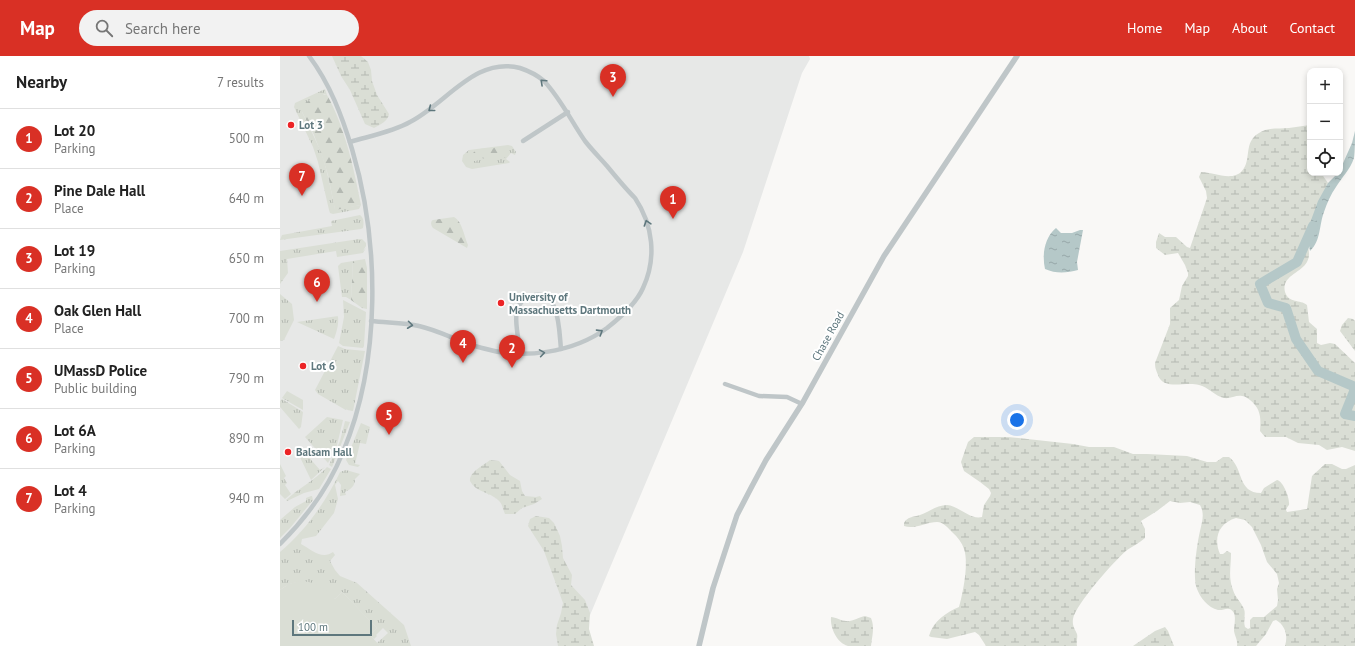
<!DOCTYPE html>
<html lang="en">
<head>
<meta charset="utf-8">
<style>
	body { margin:0; font-family:"PT Sans",sans-serif; background:#f2f2f2; color:#222 }
	.controls { position:absolute; right:12px; top:12px; display:grid; overflow:hidden; border-radius:8px; box-shadow:0 2px 6px #0003 }
	.controls button { width:36px; height:36px; display:grid; place-items:center; padding:0; border:0; border-bottom:1px solid #e0e0e0; background:#fff; color:#222; font:20px sans-serif }
	.scale { position:absolute; left:12px; bottom:10px; width:80px; box-sizing:border-box; padding-left:4px; border:2px solid #5e777d; border-top:0; font-size:11px; line-height:14px; white-space:nowrap; color:#5e777d; -webkit-text-stroke:3px #fff; paint-order:stroke }
	.you { position:absolute; left:737px; top:364px; width:14px; height:14px; margin:-10px; border:3px solid #fff; border-radius:50%; background:#1a73e8; box-shadow:0 0 0 6px #1a73e833 }
	.badge { display:grid; place-items:center; width:26px; height:26px; border-radius:50%; background:#d93025; color:#fff; font-size:13px; font-weight:700 }
	.pin { position:absolute; translate:-50% -33px; filter:drop-shadow(0 1px 2px #0008) }
	.pin::after { content:''; position:absolute; top:21px; width:14px; height:12px; background:inherit; clip-path:polygon(0 0,100% 0,50% 100%) }
	.list { margin:0; padding:0; list-style:none }
	h2 { display:flex; justify-content:space-between; align-items:center; height:52px; margin:0; padding:0 16px; font-size:17px }
	h2 small { font-size:13px; font-weight:400; color:#767676 }
	.list li { display:grid; grid-template-columns:26px 1fr auto; gap:12px; align-items:center; box-sizing:border-box; height:60px; padding:0 16px; border-top:1px solid #e0e0e0 }
	.list b { display:block; font-size:15px; white-space:nowrap }
	.list p { margin:0; font-size:13px; white-space:nowrap; color:#767676 }
	.list em { font-size:13px; font-style:normal; color:#767676 }
	.icon { flex:none; width:22px; height:22px; fill:none; stroke:currentColor; stroke-width:2; stroke-linecap:round; stroke-linejoin:round }
	.map { position:relative; flex:none; width:1075px; height:590px; overflow:hidden }
	header { display:flex; align-items:center; gap:24px; box-sizing:border-box; height:56px; padding:0 20px; background:#d93025; color:#fff }
	header strong { font-size:19px }
	nav { display:flex; gap:22px; margin-inline-start:auto; font-size:14px }
	.search { width:280px; height:36px; background:#f2f2f2; display:flex; align-items:center; gap:10px; box-sizing:border-box; padding:0 14px; border-radius:22px; color:#767676; font-size:15px }
	main { display:flex }
	aside { flex:1; background:#fff }
	.map>svg:first-child { display:block }
	.built { fill:#e7e8e7 }
	.grass { fill:url(#grass-tufts) }
	.forest { fill:url(#forest-firs) }
	.wetland { fill:url(#wetland-marsh); fill-rule:evenodd }
	.pitch { fill:#daded5 }
	.water { fill:url(#water-ripples) }
	.lines { fill:none; stroke-linecap:round; stroke-linejoin:round }
	.river { stroke:#b5c8c8; stroke-width:10 }
	.minor { stroke:#bfc6c8; stroke-width:4.5 }
	.tertiary { stroke:#bfc6c8; stroke-width:5.5 }
	.oneway { stroke:#5e777d }
	.poi-dot { fill:#ec2326; stroke:#fff; stroke-width:1.5 }
	.labels { text-anchor:middle; stroke-width:4; stroke-linejoin:round; paint-order:stroke }
	.poi-label { font-size:11px; font-weight:bold; fill:#5e777d; stroke:#fff; text-anchor:start }
	.street-label { font-size:11px; fill:#5e777d; stroke:#fff }
</style>
</head>
<body>
<header>
<strong>Map</strong>
<div class="search"><svg class="icon" aria-label="search" viewBox="0 0 24 24"><circle cx="10" cy="10" r="6"/><path d="M15 15l6 6"/></svg>Search here</div>
<nav><a>Home</a><a>Map</a><a>About</a><a>Contact</a></nav>
</header>
<main>
<aside>
<h2>Nearby<small>7 results</small></h2>
<ul class="list">
<li><span class="badge">1</span><div><b>Lot 20</b><p>Parking</p></div><em>500 m</em></li>
<li><span class="badge">2</span><div><b>Pine Dale Hall</b><p>Place</p></div><em>640 m</em></li>
<li><span class="badge">3</span><div><b>Lot 19</b><p>Parking</p></div><em>650 m</em></li>
<li><span class="badge">4</span><div><b>Oak Glen Hall</b><p>Place</p></div><em>700 m</em></li>
<li><span class="badge">5</span><div><b>UMassD Police</b><p>Public building</p></div><em>790 m</em></li>
<li><span class="badge">6</span><div><b>Lot 6A</b><p>Parking</p></div><em>890 m</em></li>
<li><span class="badge">7</span><div><b>Lot 4</b><p>Parking</p></div><em>940 m</em></li>
</ul>
</aside>
<div class="map">
<svg width="1075" height="590" viewBox="0 0 1075 590">
	<defs>
		<pattern id="grass-tufts" width="24" height="20" patternUnits="userSpaceOnUse"><rect width="24" height="20" fill="#daded5"/><path d="M3 7l-1-3M5 7V3M7 7l1-3M15 17l-1-3M17 17v-4M19 17l1-3" fill="none" stroke="#b4b9b2"/></pattern>
		<pattern id="forest-firs" width="22" height="20" patternUnits="userSpaceOnUse"><rect width="22" height="20" fill="#daded5"/><path d="M5 1l3.5 6h-7zM16 11l3.5 6h-7z" fill="#b4b9b2"/></pattern>
		<pattern id="wetland-marsh" width="20" height="14" patternUnits="userSpaceOnUse"><rect width="20" height="14" fill="#daded5"/><path d="M1 5h8M5 5V1M11 12h8M15 12V8" fill="none" stroke="#b4b9b2"/></pattern>
		<pattern id="water-ripples" width="26" height="14" patternUnits="userSpaceOnUse"><rect width="26" height="14" fill="#b5c8c8"/><path d="M2 4q2-2 4 0t4 0M15 11q2-2 4 0t4 0" fill="none" stroke="#96a7a8"/></pattern>
	</defs>
	<rect width="100%" height="100%" fill="#f9f8f6"/>
	<path class="built" d="M 0,0 L 529,0 L 530,3 L 522,17 L 463,196 L 297,590 L 0,590 Z"/>
	<g class="grass">
		<path d="M 45,33 L 47,39 L 44,38 L 22,56 C 29,70 36,84 42,99 C 48,117 51,135 55,153 L 81,149 L 79,153 L 53,158 L 50,157 L 49,154 L 38,106 L 33,91 L 14,51 L 15,47 Z"/>
		<path d="M 228,89 L 232,90 L 236,96 L 235,99 L 231,97 L 226,103 L 230,106 L 229,107 L 192,113 L 186,111 L 182,105 L 183,99 L 189,94 Z"/>
		<path d="M 80,159 C 84,162 84,167 83,172 L 81,173 L 0,184 L 2,179 L 52,170 L 51,165 Z"/>
		<path d="M 79,183 L 82,183 L 86,187 L 86,190 L 83,195 L 86,192 L 83,197 L 57,201 L 56,195 L 7,203 L 8,217 L 0,228 L 0,195 Z"/>
		<path d="M 73,205 L 71,244 L 66,241 L 62,241 L 58,210 L 61,207 Z"/>
		<path d="M 0,238 L 12,248 L 14,264 L 4,284 L 0,285 Z"/>
		<path d="M 63,244 L 86,256 L 84,290 L 83,292 L 63,290 L 59,287 L 64,261 Z"/>
		<path d="M 57,256 C 60,265 57,275 54,283 L 17,266 L 58,260 Z"/>
		<path d="M 58,290 L 65,293 L 85,295 L 73,355 L 72,355 L 64,353 L 38,338 L 35,334 Z"/>
		<path d="M 7,335 L 23,344 L 23,354 L 2,342 Z"/>
		<path d="M 2,343 L 23,356 L 21,371 L 19,373 L 0,351 L 0,345 Z"/>
		<path d="M 47,361 L 63,364 L 57,389 L 48,407 L 25,381 Z"/>
		<path d="M 65,365 L 70,366 L 52,411 L 49,409 L 60,385 Z"/>
		<path d="M 81,367 L 90,371 L 86,388 L 80,387 L 75,408 L 80,409 L 78,411 L 69,409 L 66,404 Z"/>
		<path d="M 19,390 L 40,414 L 45,411 L 31,424 L 17,395 L 18,394 L 17,392 Z"/>
		<path d="M 0,408 L 6,420 L 4,422 L 7,427 L 5,429 L 11,438 L 5,443 L 0,438 Z"/>
		<path d="M 47,411 L 51,413 L 39,433 L 24,437 L 7,445 L 6,444 C 19,432 35,424 47,411 Z"/>
		<path d="M 66,414 L 80,418 L 75,423 C 75,430 71,433 65,436 L 66,439 L 60,440 L 61,429 L 58,425 L 55,429 L 58,443 L 54,457 L 36,480 L 22,483 L 21,488 C 32,494 42,504 53,496 L 55,499 L 50,505 L 55,514 L 60,520 L 77,527 L 124,569 L 131,590 L 100,590 L 97,587 L 108,577 L 103,572 L 96,579 L 97,580 L 94,583 L 90,579 L 97,572 L 62,536 L 55,543 C 35,531 23,517 0,534 L 0,496 C 25,475 46,446 60,416 Z"/>
		<path d="M 31,440 L 32,440 L 33,444 L 10,472 L 0,482 L 0,464 L 15,451 L 26,445 L 26,442 Z"/>
	</g>
	<g class="forest">
		<path d="M 39,38 L 47,39 C 65,71 74,113 81,149 L 55,154 L 48,119 L 42,100 L 34,79 L 22,56 L 22,49 Z"/>
		<path d="M 216,91 L 220,94 L 227,94 L 229,96 L 225,102 L 214,102 L 209,104 L 202,102 L 196,105 L 192,105 L 190,102 C 193,93 204,91 212,93 Z"/>
		<path d="M 174,161 C 182,165 184,180 188,189 L 187,192 L 153,172 C 151,170 150,165 153,164 Z"/>
		<path d="M 85,203 L 87,212 L 87,253 L 82,252 L 71,244 L 73,205 Z"/>
	</g>
	<g class="wetland">
		<path d="M 52,0 L 81,0 L 88,6 L 91,14 L 92,25 L 97,39 L 109,58 C 108,65 100,69 94,72 L 85,68 L 70,34 L 61,20 Z"/>
		<path d="M 1030,69 L 1030,117 L 1041,117 L 1048,127 C 1041,142 1032,166 1028,182 C 1026,190 1032,197 1027,206 C 1021,217 1001,220 1005,236 C 1009,248 1020,243 1027,249 L 1029,266 L 1037,273 L 1037,287 L 1041,289 L 1050,287 L 1055,288 L 1075,307 L 1075,395 L 1062,391 L 1047,394 L 1039,389 L 1018,387 L 1006,381 L 985,381 L 980,375 C 981,362 981,353 970,344 C 967,342 965,340 962,340 C 956,339 950,343 944,342 C 935,340 928,331 919,329 C 906,325 883,335 878,319 C 876,314 875,312 875,307 L 890,268 L 890,252 L 899,244 L 902,230 L 908,220 L 908,217 L 905,209 L 898,197 L 885,199 L 876,192 L 876,186 L 879,177 L 885,181 L 896,181 L 907,191 L 910,192 L 927,142 L 926,135 L 919,121 L 921,116 C 933,116 952,126 962,115 C 972,104 963,86 979,77 C 988,71 999,73 1009,72 C 1016,71 1023,70 1030,69 Z"/>
		<path d="M 1068,262 L 1073,263 L 1075,265 L 1075,295 L 1060,275 L 1062,269 Z"/>
		<path d="M 694,381 L 728,381 L 793,388 L 809,391 L 834,391 L 853,398 L 867,398 L 907,400 L 927,406 L 936,406 L 943,401 L 949,401 C 964,412 957,437 981,437 L 984,432 L 997,424 C 1003,425 1010,442 1009,449 C 1008,450 1006,453 1006,454 L 1007,456 L 1027,453 L 1032,420 L 1045,408 L 1052,408 L 1062,413 L 1066,413 L 1075,409 L 1075,590 L 1005,590 C 1008,580 1006,570 996,564 L 993,565 L 986,578 L 976,590 L 957,590 C 958,584 955,581 954,575 C 954,570 956,562 954,557 C 949,549 944,555 938,554 C 928,552 920,541 917,533 C 912,521 917,488 920,475 C 922,466 925,458 920,449 L 910,446 L 900,447 L 890,445 L 877,455 L 861,465 L 865,473 L 865,482 C 859,487 853,490 847,494 C 835,504 795,549 793,563 C 792,570 795,573 797,578 C 798,582 796,586 797,590 L 706,590 L 699,579 L 695,576 L 667,583 L 651,581 L 649,580 C 653,565 667,556 679,551 C 683,537 689,507 684,493 C 682,487 678,481 672,476 C 668,472 663,466 657,466 C 647,466 634,474 624,470 L 624,467 C 627,461 633,461 640,459 C 649,456 657,449 667,449 C 679,450 690,464 702,461 L 704,449 L 710,440 L 711,437 L 709,433 L 700,426 L 684,415 L 681,406 L 688,386 ZM 956,462 L 965,464 L 972,471 L 981,489 L 987,506 L 997,518 L 999,527 L 997,533 L 998,544 L 997,550 L 984,561 L 973,561 L 970,564 L 970,572 L 968,573 L 965,571 C 963,565 966,558 964,553 C 961,546 955,541 953,534 C 948,521 951,511 951,497 L 947,495 L 943,498 L 940,498 C 933,482 939,467 956,462 Z"/>
		<path d="M 210,404 L 219,405 L 230,419 L 240,425 L 242,435 L 245,440 L 256,441 L 260,440 L 262,443 L 254,448 L 242,452 L 235,458 L 225,458 C 223,454 223,450 220,446 C 212,436 196,437 190,425 C 189,416 204,409 210,404 Z"/>
		<path d="M 256,460 L 269,462 L 274,467 L 280,480 L 282,490 L 283,502 L 292,519 L 291,529 L 305,544 L 310,557 L 309,573 L 314,590 L 278,590 L 276,578 L 277,569 L 281,557 L 283,547 L 264,495 L 248,470 L 250,463 Z"/>
		<path d="M 585,560 L 591,562 C 595,571 592,581 591,590 C 584,590 574,590 568,590 C 557,587 550,572 551,561 C 556,561 561,565 566,565 C 572,566 579,561 585,560 Z"/>
		<path d="M 885,571 L 888,575 L 894,590 L 853,590 L 875,575 Z"/>
	</g>
	<path class="pitch" d="M 19,525 C 35,525 44,532 55,543 L 62,536 L 97,572 L 90,579 L 100,590 L 0,590 L 0,534 L 9,528 Z"/>
	<g class="water">
		<path d="M 1075,75 C 1075,83 1075,95 1074,102 C 1070,114 1062,121 1056,131 C 1051,138 1047,147 1044,156 C 1039,169 1041,185 1030,195 L 1028,184 L 1030,167 L 1038,145 L 1048,127 L 1058,117 L 1060,117 L 1060,114 L 1072,87 Z"/>
		<path d="M 776,172 L 781,177 L 792,177 L 800,174 L 803,174 L 797,206 L 798,214 C 787,217 776,218 765,213 C 762,199 764,182 776,172 Z"/>
	</g>
	<g class="lines">
		<g class="river">
			<path d="M 1033,170 L 1017,206 L 980,228 L 988,247 L 1006,252 L 1016,283 L 1038,315 L 1075,331"/>
			<path d="M 1075,333 L 1065,358 L 1075,360"/>
		</g>
		<g class="minor">
			<path d="M 243,85 L 288,56"/>
			<path d="M 70,86 C 90,80 112,76 130,66 C 166,48 195,0 240,12 C 249,15 257,19 264,25 C 281,43 291,65 305,85 C 312,94 320,102 327,110 C 336,121 345,132 355,142 C 373,169 377,202 363,232 C 356,248 341,261 327,272 C 293,297 242,304 202,292 C 181,287 161,275 139,270 C 124,266 107,267 91,265"/>
			<path d="M 241,298 C 239,286 234,266 237,255 C 238,248 244,242 251,240 C 280,231 279,275 281,293"/>
			<path d="M 445,328 L 479,340 L 507,341 L 522,348"/>
			<path d="M 0,488 C 26,462 49,431 63,396 C 101,305 100,187 72,93 C 62,60 50,28 29,0"/>
		</g>
		<path class="tertiary" d="M 419,590 L 433,532 L 457,459 L 471,432 L 486,404 L 523,346 L 604,200 L 737,0"/>
	</g>
	<defs><path id="oneway-chevron" d="M-2-3.5L2.5 0L-2 3.5" fill="none" stroke-width="1.6" stroke-linecap="round" stroke-linejoin="round"/></defs>
	<g class="oneway">
		<use href="#oneway-chevron" transform="translate(263 26) rotate(-137)"/>
		<use href="#oneway-chevron" transform="translate(151 53) rotate(142)"/>
		<use href="#oneway-chevron" transform="translate(367 167) rotate(-108)"/>
		<use href="#oneway-chevron" transform="translate(130 269) rotate(7)"/>
		<use href="#oneway-chevron" transform="translate(320 276) rotate(-32)"/>
		<use href="#oneway-chevron" transform="translate(262 297) rotate(-9)"/>
	</g>
	<g class="poi-dot">
		<circle cx="11" cy="69" r="4"/>
		<circle cx="221" cy="247" r="4"/>
		<circle cx="23" cy="310" r="4"/>
		<circle cx="8" cy="396" r="4"/>
	</g>
	<g class="labels">
		<g class="poi-label">
			<text x="19" y="73">Lot 3</text>
			<text x="229" y="245">University of<tspan x="229" dy="13">Massachusetts Dartmouth</tspan></text>
			<text x="31" y="314">Lot 6</text>
			<text x="16" y="400">Balsam Hall</text>
		</g>
		<g class="street-label">
			<text transform="translate(548 280) rotate(-61)" y="4">Chase Road</text>
		</g>
	</g>
</svg>
<div class="controls">
<button>+</button>
<button>−</button>
<button><svg class="icon" aria-label="locate" viewBox="0 0 24 24"><circle cx="12" cy="12" r="6"/><path d="M12 2v4M12 18v4M2 12h4M18 12h4"/></svg></button>
</div>
<div class="scale">100 m</div>
<div class="you"></div>
<div class="pin badge" style="left:393px;top:163px">1</div>
<div class="pin badge" style="left:232px;top:312px">2</div>
<div class="pin badge" style="left:333px;top:41px">3</div>
<div class="pin badge" style="left:183px;top:307px">4</div>
<div class="pin badge" style="left:109px;top:379px">5</div>
<div class="pin badge" style="left:37px;top:246px">6</div>
<div class="pin badge" style="left:22px;top:140px">7</div>
</div>
</main>
</body>
</html>
